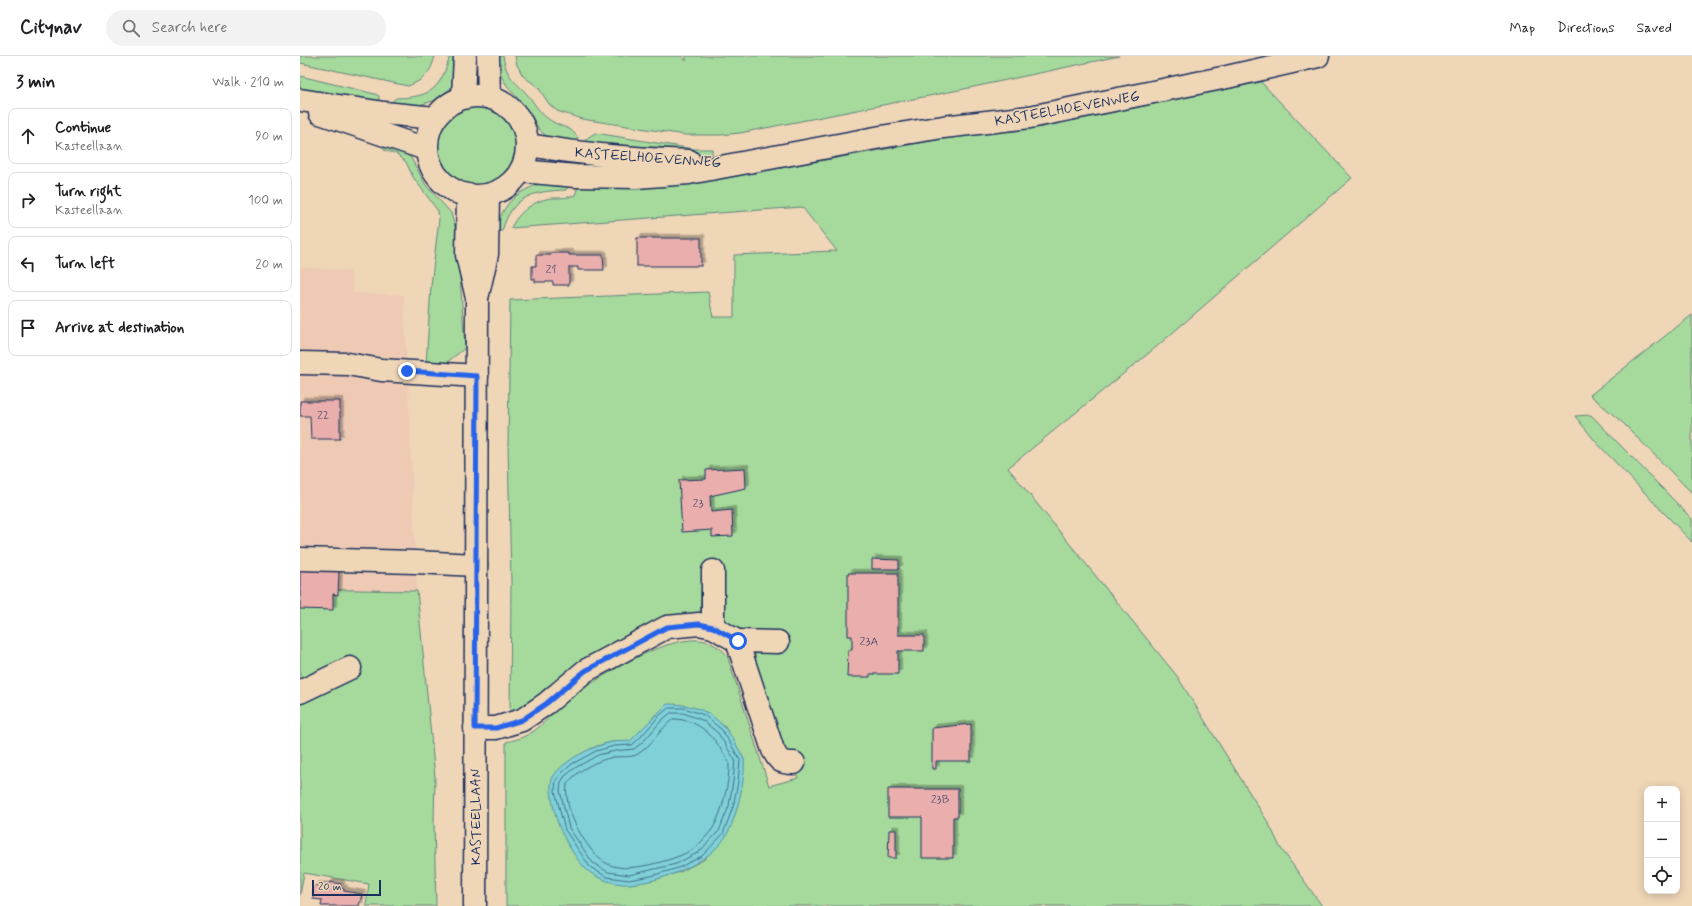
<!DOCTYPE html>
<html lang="en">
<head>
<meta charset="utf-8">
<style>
	body { margin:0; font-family:Mynerve,sans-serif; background:#f2f2f2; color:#202124 }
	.controls { position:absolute; right:12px; bottom:12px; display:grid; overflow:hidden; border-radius:8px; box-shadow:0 2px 10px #0003 }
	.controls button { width:36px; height:36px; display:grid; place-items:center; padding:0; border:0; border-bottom:1px solid #e0e0e0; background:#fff; color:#202124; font:20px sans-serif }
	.scale { position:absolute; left:12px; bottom:10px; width:69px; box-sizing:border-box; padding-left:4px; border:2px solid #1b2f5e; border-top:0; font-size:11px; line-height:14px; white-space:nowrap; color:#1b2f5e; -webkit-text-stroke:3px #efd6b7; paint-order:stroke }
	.stop { position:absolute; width:12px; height:12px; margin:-9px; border:3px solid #2563eb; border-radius:50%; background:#fff }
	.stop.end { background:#2563eb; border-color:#fff; box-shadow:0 1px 4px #0008 }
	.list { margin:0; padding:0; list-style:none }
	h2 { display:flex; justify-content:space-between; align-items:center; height:52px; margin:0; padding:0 16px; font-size:17px }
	h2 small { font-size:13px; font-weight:400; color:#757577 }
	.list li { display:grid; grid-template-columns:26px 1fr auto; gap:12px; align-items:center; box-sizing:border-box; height:56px; margin:0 8px 8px; padding:0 8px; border:1px solid #e0e0e0; border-radius:8px }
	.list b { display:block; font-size:15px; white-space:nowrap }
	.list p { margin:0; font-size:13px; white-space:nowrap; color:#757577 }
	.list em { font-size:13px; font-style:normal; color:#757577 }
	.icon { flex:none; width:22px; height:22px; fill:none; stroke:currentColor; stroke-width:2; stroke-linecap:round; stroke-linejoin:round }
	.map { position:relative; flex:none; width:1392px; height:850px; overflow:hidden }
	header { display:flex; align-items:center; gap:24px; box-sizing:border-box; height:56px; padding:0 20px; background:#fff; border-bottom:1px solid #e0e0e0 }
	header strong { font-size:19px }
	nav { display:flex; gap:22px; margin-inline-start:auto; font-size:14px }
	.search { width:280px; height:36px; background:#f2f2f2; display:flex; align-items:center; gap:10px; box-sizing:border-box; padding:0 14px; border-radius:22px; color:#757577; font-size:15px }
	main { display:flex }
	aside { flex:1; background:#fff }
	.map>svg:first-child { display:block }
	.built { fill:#eecab4 }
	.green { fill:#a6da9c; stroke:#60847d; fill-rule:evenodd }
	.water { fill:#7fd0d7; stroke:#5790a7 }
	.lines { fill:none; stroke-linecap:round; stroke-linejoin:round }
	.shore { stroke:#436f8e; stroke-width:1 }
	.building { fill:#eaafac; stroke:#1b2f5e; filter:url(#shadow) }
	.minor-casing { stroke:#1b2f5e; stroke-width:25 }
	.minor { stroke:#efd6b7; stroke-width:22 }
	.route { stroke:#2563eb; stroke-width:5 }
	.labels { text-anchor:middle; stroke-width:3; stroke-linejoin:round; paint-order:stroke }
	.number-label { font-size:12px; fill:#4f4f72 }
	.street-label { font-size:14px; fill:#1b2f5e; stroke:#efd6b7 }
</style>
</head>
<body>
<header>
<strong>Citynav</strong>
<div class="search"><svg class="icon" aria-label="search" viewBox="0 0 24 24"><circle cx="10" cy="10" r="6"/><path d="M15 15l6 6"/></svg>Search here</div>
<nav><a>Map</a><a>Directions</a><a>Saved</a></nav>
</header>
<main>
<aside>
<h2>3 min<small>Walk · 210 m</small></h2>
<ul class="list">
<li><svg class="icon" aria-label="ahead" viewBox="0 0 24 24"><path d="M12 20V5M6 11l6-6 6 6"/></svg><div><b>Continue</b><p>Kasteellaan</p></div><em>90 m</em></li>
<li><svg class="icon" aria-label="right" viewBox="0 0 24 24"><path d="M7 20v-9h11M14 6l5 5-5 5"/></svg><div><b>Turn right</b><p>Kasteellaan</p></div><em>100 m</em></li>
<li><svg class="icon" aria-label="left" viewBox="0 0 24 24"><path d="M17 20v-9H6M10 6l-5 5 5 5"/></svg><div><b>Turn left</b></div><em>20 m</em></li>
<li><svg class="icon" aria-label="arrive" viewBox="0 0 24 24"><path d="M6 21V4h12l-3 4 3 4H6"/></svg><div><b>Arrive at destination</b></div></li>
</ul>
</aside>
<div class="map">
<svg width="1392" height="850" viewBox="0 0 1392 850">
	<defs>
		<filter id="shadow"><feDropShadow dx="3.5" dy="-3.5" stdDeviation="0" flood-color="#0004"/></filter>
	</defs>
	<rect width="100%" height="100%" fill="#efd6b7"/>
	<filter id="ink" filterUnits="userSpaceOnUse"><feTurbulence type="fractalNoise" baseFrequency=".025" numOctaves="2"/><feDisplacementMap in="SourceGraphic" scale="8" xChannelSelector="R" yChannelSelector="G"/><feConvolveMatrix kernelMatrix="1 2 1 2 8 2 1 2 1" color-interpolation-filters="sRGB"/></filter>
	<g filter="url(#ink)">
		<path class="built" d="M 0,211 L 50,215 L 54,237 L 104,239 L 117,535 L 0,533 Z"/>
		<g class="green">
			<path d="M 0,0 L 135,0 C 130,18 125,23 108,30 L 0,7 Z"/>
			<path d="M 150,0 L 160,0 L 159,15 L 150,33 L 133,45 L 115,50 L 90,47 L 96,42 C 131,41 140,34 150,0 Z"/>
			<path d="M 197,0 L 203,0 C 207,25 218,26 231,43 C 238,53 243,61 255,67 C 266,73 270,70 278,82 L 276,89 C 266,87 252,85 244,78 C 237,73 235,64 230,58 C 216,36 198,29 197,0 Z"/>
			<path d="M 215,0 L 382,0 L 386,5 L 386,0 L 819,0 L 664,33 L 440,77 L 420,79 L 385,79 L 282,63 L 257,55 L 249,48 L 238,31 L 223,20 L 217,9 Z"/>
			<path d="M 0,20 L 75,38 L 79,40 L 79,48 L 0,32 Z"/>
			<path d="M 961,26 L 1052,122 L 855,292 L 708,412 L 877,620 L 969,768 L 980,791 L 1022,850 L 206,850 L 206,686 C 241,679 243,663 268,644 C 297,622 362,581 399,584 C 410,585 420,591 427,599 L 469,730 L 498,722 L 491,698 L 485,696 L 454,605 L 455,599 L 461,594 L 442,577 L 432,573 L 423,562 L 424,514 L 402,516 L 400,560 L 353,567 L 327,579 L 301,594 L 244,633 L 223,654 L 210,658 L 211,526 L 208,389 L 210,244 L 408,236 L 413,261 L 434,261 L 434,199 L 537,195 L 502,151 L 211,172 C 218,156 236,143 253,142 C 262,142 267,142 275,139 L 279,128 L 325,130 L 409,125 L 664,79 L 736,72 ZM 406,656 L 425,671 L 444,703 L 442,726 L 437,752 L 405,803 L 380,816 L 352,824 L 259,714 C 275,701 292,689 313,686 C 318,685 326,687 331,685 C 341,679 349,666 356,658 Z"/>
			<circle cx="177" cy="91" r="43"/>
			<path d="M 295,77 L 394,93 L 412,93 L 412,100 L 285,90 L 286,83 Z"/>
			<path d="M 84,88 L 100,93 L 111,102 L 125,128 L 151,157 L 157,178 L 165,292 L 146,307 L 126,309 L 131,230 L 139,163 L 138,155 L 113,121 L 106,106 L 97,98 L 84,94 Z"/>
			<path d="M 245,126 L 270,128 L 266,134 C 233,135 212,140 202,175 L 197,175 C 201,147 219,134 245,126 Z"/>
			<path d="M 1392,259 L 1392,437 L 1323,367 L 1290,339 Z"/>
			<path d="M 1291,359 L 1392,463 L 1392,486 L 1296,386 L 1275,360 Z"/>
			<path d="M 0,533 L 117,535 L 135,721 L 134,765 L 136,850 L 66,850 L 69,828 L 4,817 L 0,839 Z"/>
		</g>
		<path class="water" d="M 367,648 C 400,648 419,659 436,688 C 438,693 443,699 444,704 C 446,722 436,764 426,780 C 409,808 361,826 329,828 C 316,829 297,823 287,814 C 278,806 267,788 262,777 C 256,766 247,732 253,721 C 263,704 293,690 312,686 C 317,685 324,686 330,685 Z"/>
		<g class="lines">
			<g class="shore">
				<path d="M 369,652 L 384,652 L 404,659 L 422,674 L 430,687 L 440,704 L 438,726 L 433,751 L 423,778 L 402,800 L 378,812 L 351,820 L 329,824 L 307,821 L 290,811 L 265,774 L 255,735 L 256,724 L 262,717 L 272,708 L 296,695 L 314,690 L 332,689 L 340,682 L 359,660 Z"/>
				<path d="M 371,657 L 383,657 L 402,664 L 418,677 L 435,704 L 433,725 L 429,750 L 419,775 L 399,796 L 376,808 L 329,819 L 308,816 L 293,807 L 269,772 L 260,735 L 261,726 L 265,720 L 275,712 L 298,699 L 315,695 L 334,693 L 343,686 L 362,664 Z"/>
				<path d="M 373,663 C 396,663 412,677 423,697 C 425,700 428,704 429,707 C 430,724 422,758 413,772 C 409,778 402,785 397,790 C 384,801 359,807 343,810 C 320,814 304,812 290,792 C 277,775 264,750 267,728 C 277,714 298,704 314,701 C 322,700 331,702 338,698 C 352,689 360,673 373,663 Z"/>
			</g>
		</g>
		<g class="building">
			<rect x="337" y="182" width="64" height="28"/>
			<path d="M 251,197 L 269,197 L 269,199 L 303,199 L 304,214 L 278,214 L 278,211 L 269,211 L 269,229 L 253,229 L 253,226 L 235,226 L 235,223 L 232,223 L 232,210 L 236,210 L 236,199 L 251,199 Z"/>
			<path d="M 0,345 L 40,345 L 40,383 L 11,383 L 10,360 L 0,360 Z"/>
			<path d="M 445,412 L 446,432 L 410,440 L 411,456 L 432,454 L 433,480 L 412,481 L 412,474 L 382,476 L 379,424 L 406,423 L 406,414 Z"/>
			<path d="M 572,503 L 599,504 L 599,513 L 572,513 Z"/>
			<path d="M 0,514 L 39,515 L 38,539 L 33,538 L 33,554 L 0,553 Z"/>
			<path d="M 548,517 L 598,517 L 598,579 L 624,579 L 624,595 L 598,595 L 598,618 L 570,618 L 570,621 L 547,621 L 548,594 L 552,594 L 552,580 L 548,580 Z"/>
			<path d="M 671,668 L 671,705 L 636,705 L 636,713 L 632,713 L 632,672 Z"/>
			<path d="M 588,733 L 658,733 L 658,761 L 653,761 L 653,802 L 622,802 L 622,761 L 588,761 Z"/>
			<path d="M 589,774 L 596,774 L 596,802 L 588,802 Z"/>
			<path d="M 30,826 L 41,828 L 41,832 L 44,833 L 44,835 L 62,838 L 59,850 L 21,850 L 22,844 L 13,843 L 13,833 L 16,829 L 27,830 Z"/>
		</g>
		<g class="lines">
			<g class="minor-casing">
				<g id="minor">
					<path d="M 188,0 L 189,41"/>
					<circle cx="177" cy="90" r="50"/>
					<path d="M 163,41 L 165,0"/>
					<path d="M 0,44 L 84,57 L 135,62"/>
					<path d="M 20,57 L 126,93"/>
					<path d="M 228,89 C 281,98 334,103 389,105"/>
					<path d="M 221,115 L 276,120 L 336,121 L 389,117 L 581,81 L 643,71 L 730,61 L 927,21 L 1018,0"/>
					<path d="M 168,140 L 167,199 L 177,242 L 175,850"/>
					<path d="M 178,238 L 187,198 L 188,139"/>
					<path d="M 0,307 L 48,308 L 81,314 L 177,320"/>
					<path d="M 0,503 L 115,506 L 176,509"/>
					<path d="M 413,571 L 413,515"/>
					<path d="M 437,585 L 478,586"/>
					<path d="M 0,636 L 50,612"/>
					<path d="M 175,672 L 196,672 L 222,664 L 247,647 L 285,615 L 367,571 L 399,568 L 413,571 L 437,585 L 473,694 C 479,705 480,707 494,707"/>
				</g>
			</g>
			<use href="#minor" class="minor"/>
		</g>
	</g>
	<g class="lines" filter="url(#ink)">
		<path class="route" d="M 107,315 L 177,320 L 175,672 L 196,672 L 222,664 L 247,647 L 285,615 L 367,571 L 399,568 L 413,571 L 438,585"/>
	</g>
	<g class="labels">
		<g class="number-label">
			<text x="251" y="217">21</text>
			<text x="23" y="363">22</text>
			<text x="398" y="451">23</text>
			<text x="569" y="589">23A</text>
			<text x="640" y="747">23B</text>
		</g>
		<g class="street-label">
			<text transform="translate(767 52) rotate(-10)" y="5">KASTEELHOEVENWEG</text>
			<text transform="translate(348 101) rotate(4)" y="5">KASTEELHOEVENWEG</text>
			<text transform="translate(175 761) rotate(-90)" y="5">KASTEELLAAN</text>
		</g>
	</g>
</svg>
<div class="controls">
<button>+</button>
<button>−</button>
<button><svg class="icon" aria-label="locate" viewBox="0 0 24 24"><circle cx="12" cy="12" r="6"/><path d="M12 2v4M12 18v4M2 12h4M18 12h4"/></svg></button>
</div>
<div class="scale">20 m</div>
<div class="stop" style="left:438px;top:585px"></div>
<div class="stop end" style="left:107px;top:315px"></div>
</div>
</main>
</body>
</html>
